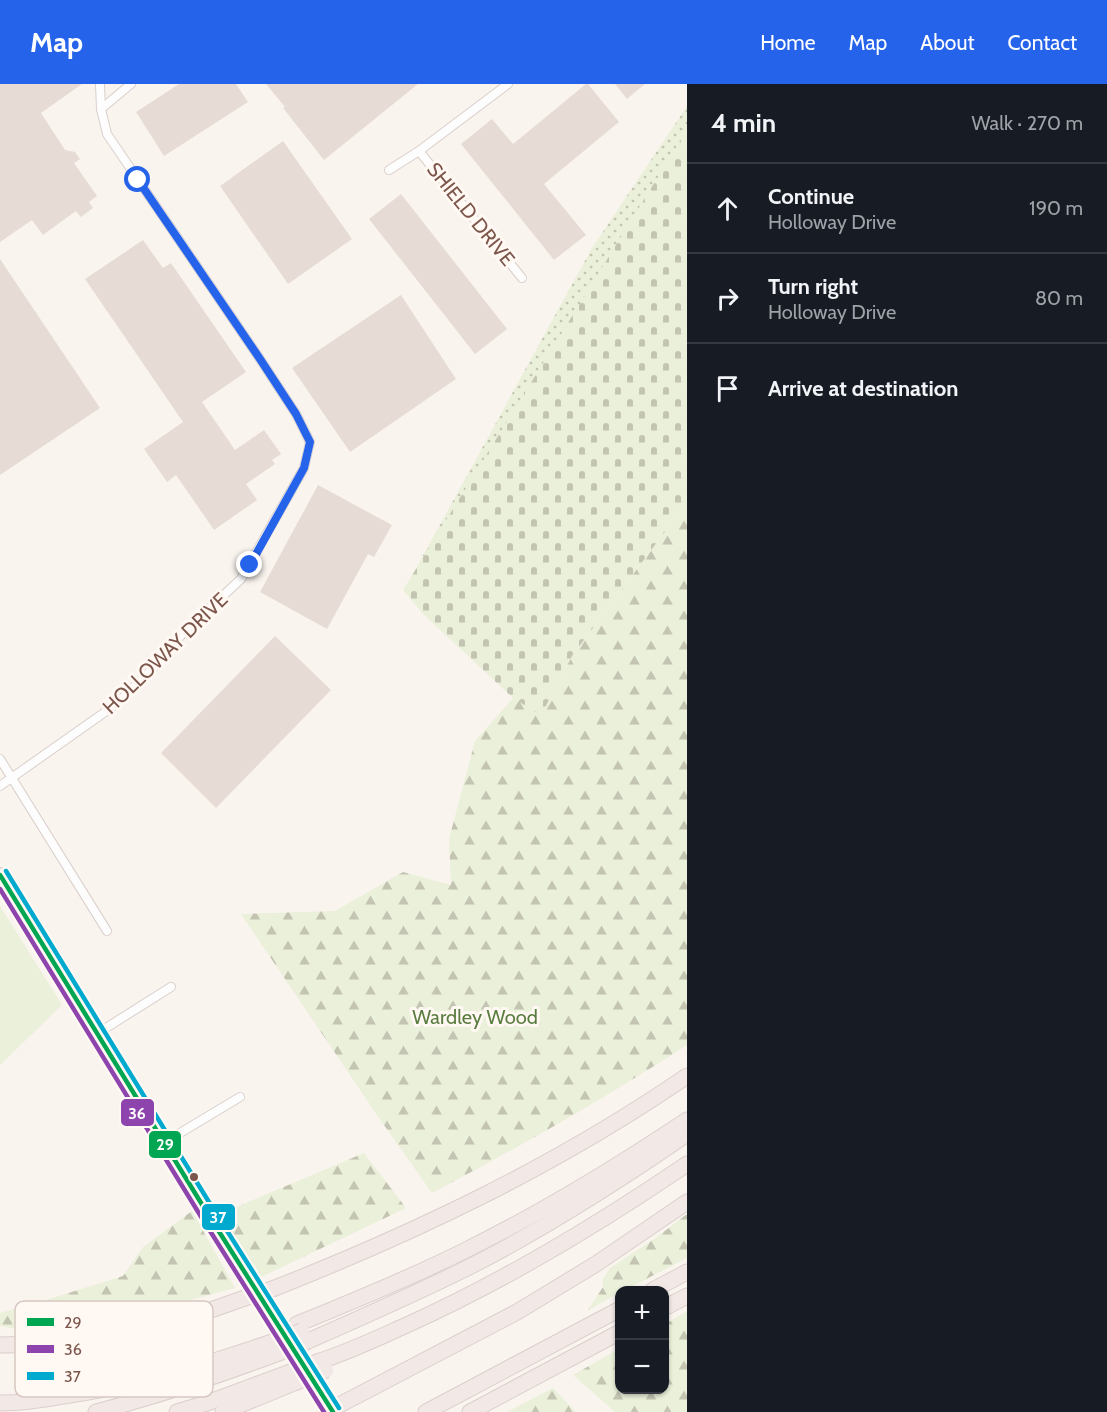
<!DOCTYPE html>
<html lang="en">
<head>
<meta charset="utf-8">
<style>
	body { margin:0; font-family:Cabin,sans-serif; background:#20242c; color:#f1f3f6 }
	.controls { position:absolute; right:18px; bottom:18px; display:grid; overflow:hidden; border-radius:12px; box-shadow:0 2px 4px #0004 }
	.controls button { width:54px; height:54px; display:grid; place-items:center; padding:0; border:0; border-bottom:2px solid #363941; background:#171b24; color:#f1f3f6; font:30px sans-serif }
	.stop { position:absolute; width:18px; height:18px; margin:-14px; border:4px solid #2563eb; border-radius:50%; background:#fff }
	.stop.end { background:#2563eb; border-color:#fff; box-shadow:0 2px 6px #0008 }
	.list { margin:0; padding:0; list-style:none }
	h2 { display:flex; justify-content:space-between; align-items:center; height:78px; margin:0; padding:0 24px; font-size:26px }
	h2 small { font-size:20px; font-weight:400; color:#9ea1a6 }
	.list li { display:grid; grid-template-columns:39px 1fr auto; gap:18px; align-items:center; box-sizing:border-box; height:90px; padding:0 24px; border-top:2px solid #363941 }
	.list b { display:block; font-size:22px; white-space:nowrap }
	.list p { margin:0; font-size:20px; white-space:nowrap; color:#9ea1a6 }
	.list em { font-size:20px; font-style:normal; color:#9ea1a6 }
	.icon { flex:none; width:33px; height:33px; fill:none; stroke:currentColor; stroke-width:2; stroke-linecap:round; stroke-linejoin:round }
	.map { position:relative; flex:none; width:687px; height:1328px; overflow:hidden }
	header { display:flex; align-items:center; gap:36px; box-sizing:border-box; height:84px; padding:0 30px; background:#2563eb; color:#fff }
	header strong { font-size:28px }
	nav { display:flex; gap:33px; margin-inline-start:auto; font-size:21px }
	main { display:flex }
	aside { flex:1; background:#171b24 }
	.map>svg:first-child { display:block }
	.grass { fill:url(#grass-dots) }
	.forest { fill:url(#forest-firs) }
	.cemetery { fill:url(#cemetery-stones) }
	.park { fill:#eaf0d9 }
	.building { fill:#e7dbd6 }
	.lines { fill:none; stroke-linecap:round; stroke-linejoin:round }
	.minor-casing { stroke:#d9cfcb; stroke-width:10 }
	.primary-casing { stroke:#dbcfcb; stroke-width:16 }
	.motorway-casing { stroke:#dbcfcb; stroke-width:17 }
	.minor { stroke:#fefdfd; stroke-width:8 }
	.primary { stroke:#f4ede6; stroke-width:14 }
	.motorway { stroke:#f2e8e6; stroke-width:15 }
	.motorway-bridge-casing { stroke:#dbcfcb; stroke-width:17; stroke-linecap:butt }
	.motorway-bridge { stroke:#f2e8e6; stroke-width:15 }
	.bus-1-casing { stroke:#fff8f3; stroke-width:9 }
	.bus-2-casing { stroke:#fff8f3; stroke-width:9 }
	.bus-3-casing { stroke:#fff8f3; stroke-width:9 }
	.bus-1 { stroke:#00a651; stroke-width:4.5 }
	.bus-2 { stroke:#8e44ad; stroke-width:4.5 }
	.bus-3 { stroke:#00a9ce; stroke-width:4.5 }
	.route { stroke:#2563eb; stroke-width:8 }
	.bus-dot { fill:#7c564b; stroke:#fff8f3; stroke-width:2 }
	.labels { text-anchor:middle; stroke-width:6; stroke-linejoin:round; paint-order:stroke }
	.street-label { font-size:20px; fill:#7c564b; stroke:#fff8f3 }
	.park-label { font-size:20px; fill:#597c3f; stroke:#fff8f3 }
	.key { fill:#fff8f3; stroke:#d8c7c1; stroke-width:1.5 }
	.key-label { font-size:16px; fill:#7c564b }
	.line-badge { stroke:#fff8f3; stroke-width:2 }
	.badge-label { font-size:16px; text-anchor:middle; font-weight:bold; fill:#fff }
</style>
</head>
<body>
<header>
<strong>Map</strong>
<nav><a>Home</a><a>Map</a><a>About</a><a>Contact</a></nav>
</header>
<main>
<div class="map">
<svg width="687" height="1328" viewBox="0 0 687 1328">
	<defs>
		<pattern id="grass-dots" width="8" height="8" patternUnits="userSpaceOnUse" patternTransform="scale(1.5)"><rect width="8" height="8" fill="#eaf0d9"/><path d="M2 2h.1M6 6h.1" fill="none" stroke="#c3c5b2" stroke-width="1.8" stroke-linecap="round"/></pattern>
		<pattern id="forest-firs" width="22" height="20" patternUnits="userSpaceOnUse" patternTransform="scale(1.5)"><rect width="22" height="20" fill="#eaf0d9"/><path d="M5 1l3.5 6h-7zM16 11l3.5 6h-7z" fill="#c3c5b2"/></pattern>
		<pattern id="cemetery-stones" width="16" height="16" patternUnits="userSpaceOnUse" patternTransform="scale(1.5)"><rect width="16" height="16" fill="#eaf0d9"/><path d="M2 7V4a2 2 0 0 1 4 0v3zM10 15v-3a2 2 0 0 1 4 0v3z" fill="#c3c5b2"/></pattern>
	</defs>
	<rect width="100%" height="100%" fill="#faf4ef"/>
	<path class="grass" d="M 687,22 L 687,46 L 566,244 L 409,497 L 592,164 Z"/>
	<g class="forest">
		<path d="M 687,418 L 687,961 C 604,1015 519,1063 432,1109 L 379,1034 L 241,830 L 335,827 L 403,788 L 451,801 L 449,755 L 475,657 L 513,614 L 541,630 L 572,572 Z"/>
		<path d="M 364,1069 L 406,1124 L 259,1194 L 220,1130 Z"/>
		<path d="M 192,1127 L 235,1204 L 97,1241 L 73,1244 L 22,1246 L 0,1242 L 0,1229 L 30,1221 L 123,1192 L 143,1163 Z"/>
		<path d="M 687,1130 L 687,1174 L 625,1206 L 620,1206 L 619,1209 L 588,1226 L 603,1203 L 603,1195 L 610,1184 L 657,1153 Z"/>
		<path d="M 687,1227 L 687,1328 L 615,1328 L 573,1291 L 619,1265 L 620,1306 L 664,1306 L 665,1240 Z"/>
		<path d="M 553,1304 L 576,1328 L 507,1328 Z"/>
	</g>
	<path class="cemetery" d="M 687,46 L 687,418 L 572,572 L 541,631 L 513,614 L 424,531 L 403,506 Z"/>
	<path class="park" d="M 0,822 L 62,921 L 0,981 Z"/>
	<g class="building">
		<path d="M 0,0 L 82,0 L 41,29 L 65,66 L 75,68 L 80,75 L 74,79 L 97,112 L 89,118 L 93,124 L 81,133 L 76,127 L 43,151 L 32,136 L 0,158 Z"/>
		<path d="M 179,0 L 236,0 L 248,18 L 164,72 L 136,28 Z"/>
		<path d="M 266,0 L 418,0 L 324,76 L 283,24 L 285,23 Z"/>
		<path d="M 586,0 L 588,0 L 619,38 L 544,100 L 586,151 L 554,176 L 461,60 L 492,35 L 513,60 Z"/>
		<path d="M 615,0 L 645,0 L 627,15 Z"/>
		<path d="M 283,57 L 352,155 L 288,200 L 220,102 Z"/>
		<path d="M 401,110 L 507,245 L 475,270 L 369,135 Z"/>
		<path d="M 143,156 L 163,184 L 171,179 L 246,288 L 202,318 L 235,366 L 264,346 L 281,370 L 272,376 L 275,380 L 246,400 L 257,416 L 214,446 L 176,391 L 167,398 L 144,365 L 183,338 L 85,195 Z"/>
		<path d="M 0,175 L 100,324 L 0,391 Z"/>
		<path d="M 401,211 L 456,295 L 350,368 L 292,284 Z"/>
		<path d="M 318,401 L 392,441 L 374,473 L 368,470 L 327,545 L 260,508 Z"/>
		<path d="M 275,552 L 331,606 L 216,724 L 161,669 Z"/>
	</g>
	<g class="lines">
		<g class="minor-casing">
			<g id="minor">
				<path d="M 101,25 L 131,0"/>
				<path d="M 419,67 L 522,194"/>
				<path d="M 389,86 L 419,67 L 508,0"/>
				<path d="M 0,675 L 107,847"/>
				<path d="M 0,702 L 115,621 L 154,583 L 183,549 L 241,495 L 304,384 L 310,358 L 296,330 L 260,275 L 107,50 L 101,25 L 100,0"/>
				<path d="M 98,949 L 171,903"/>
				<path d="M 165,1058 L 240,1013"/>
			</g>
		</g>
		<g class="primary-casing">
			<path id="primary" d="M 0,791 L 98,949 L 206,1127 L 333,1328"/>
		</g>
		<g class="motorway-casing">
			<g id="motorway">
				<path d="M 275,1204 C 419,1147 559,1080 687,992"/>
				<path d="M 653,1206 L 687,1188"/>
				<path d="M 664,1224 L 687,1212"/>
				<path d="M 297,1240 C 354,1217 410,1194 464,1167 C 541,1129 615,1084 687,1036"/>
				<path d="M 308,1257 C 365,1232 422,1207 477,1179 C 550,1141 619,1097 687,1050"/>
				<path d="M 0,1261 C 14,1261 28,1260 41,1259 C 113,1256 174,1240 242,1215"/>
				<path d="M 320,1277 C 351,1267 380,1253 409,1240 C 506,1196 599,1140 687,1080"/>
				<path d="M 345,1318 L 517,1228 L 596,1180 L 687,1118"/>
				<path d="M 0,1319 C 21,1319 43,1316 64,1312 C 135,1302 202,1282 269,1259"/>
				<path d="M 96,1328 C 157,1312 217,1292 276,1270"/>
				<path d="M 177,1328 L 207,1319 L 288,1289"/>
				<path d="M 223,1328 L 294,1299"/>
				<path d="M 426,1328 L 620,1225"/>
				<path d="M 470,1328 L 620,1248"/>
			</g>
		</g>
		<use href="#minor" class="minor"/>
		<use href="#primary" class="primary"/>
		<use href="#motorway" class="motorway"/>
		<g class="motorway-bridge-casing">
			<g id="motorway-bridge">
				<path d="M 242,1215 L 275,1204"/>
				<path d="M 269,1259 L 302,1247"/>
				<path d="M 276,1270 L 308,1257"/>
				<path d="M 288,1289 L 320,1277"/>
				<path d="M 294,1299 L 326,1286"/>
				<path d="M 325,1328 L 345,1318"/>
			</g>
		</g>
		<use href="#motorway-bridge" class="motorway-bridge"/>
		<g class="bus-1-casing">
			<path id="bus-1" d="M 0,791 L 206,1127 L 333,1328"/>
		</g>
		<g class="bus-2-casing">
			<path id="bus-2" d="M 0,805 L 200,1131 L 324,1328"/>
		</g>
		<g class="bus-3-casing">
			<path id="bus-3" d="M 6,787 L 212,1123 L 339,1324"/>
		</g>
		<use href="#bus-1" class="bus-1"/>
		<use href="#bus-2" class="bus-2"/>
		<use href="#bus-3" class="bus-3"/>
	</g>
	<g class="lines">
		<path class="route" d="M 138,96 L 260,275 L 296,330 L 310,358 L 304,384 L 250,481"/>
	</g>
	<circle class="bus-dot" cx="194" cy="1093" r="5"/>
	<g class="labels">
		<g class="street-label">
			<text transform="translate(471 130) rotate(51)" y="7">SHIELD DRIVE</text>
			<text transform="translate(165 569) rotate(-44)" y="7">HOLLOWAY DRIVE</text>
		</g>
		<g class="park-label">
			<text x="475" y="940">Wardley Wood</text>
		</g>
	</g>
	<rect x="15" y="1217" width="198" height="96" rx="9" class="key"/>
	<rect x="27" y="1234" width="27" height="8" fill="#00a651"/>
	<rect x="27" y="1261" width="27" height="8" fill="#8e44ad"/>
	<rect x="27" y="1288" width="27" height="8" fill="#00a9ce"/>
	<g class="key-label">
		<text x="64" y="1244">29</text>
		<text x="64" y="1271">36</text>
		<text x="64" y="1298">37</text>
	</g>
	<g class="line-badge">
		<rect x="120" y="1014" width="35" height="29" rx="6" fill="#8e44ad"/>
		<rect x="148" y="1046" width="34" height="29" rx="6" fill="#00a651"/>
		<rect x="201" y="1119" width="35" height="28" rx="6" fill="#00a9ce"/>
	</g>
	<g class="badge-label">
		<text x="137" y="1035">36</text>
		<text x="165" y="1066">29</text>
		<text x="218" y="1139">37</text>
	</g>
</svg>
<div class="controls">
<button>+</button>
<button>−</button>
</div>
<div class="stop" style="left:138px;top:96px"></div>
<div class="stop end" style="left:250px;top:481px"></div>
</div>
<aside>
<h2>4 min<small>Walk · 270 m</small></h2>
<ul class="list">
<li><svg class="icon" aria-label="ahead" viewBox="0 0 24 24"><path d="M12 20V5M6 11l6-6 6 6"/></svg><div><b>Continue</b><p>Holloway Drive</p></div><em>190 m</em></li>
<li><svg class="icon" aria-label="right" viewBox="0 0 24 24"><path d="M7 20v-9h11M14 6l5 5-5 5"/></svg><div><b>Turn right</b><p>Holloway Drive</p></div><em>80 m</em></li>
<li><svg class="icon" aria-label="arrive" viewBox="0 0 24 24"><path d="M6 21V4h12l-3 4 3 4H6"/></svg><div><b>Arrive at destination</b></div></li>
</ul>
</aside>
</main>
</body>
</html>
